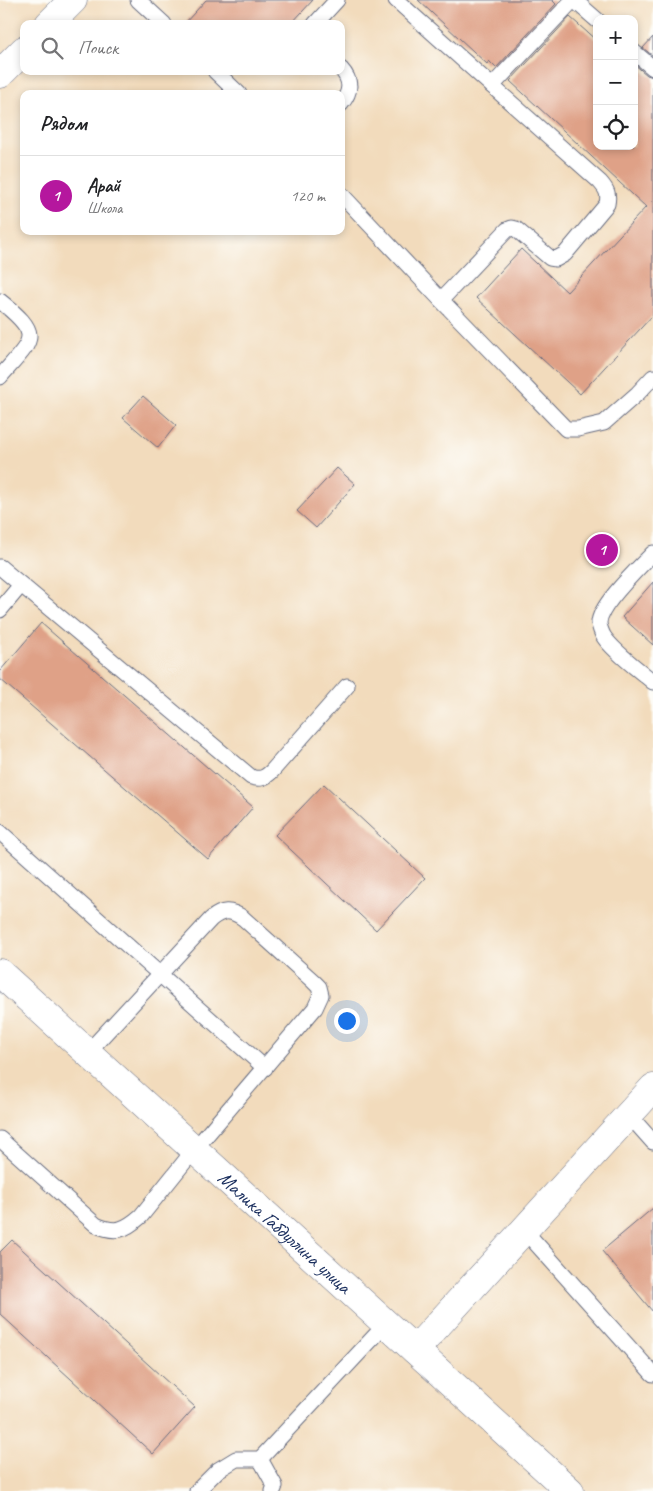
<!DOCTYPE html>
<html lang="ru">
<head>
<meta charset="utf-8">
<style>
	body { margin:0; font-family:Caveat,sans-serif; background:#f6f6f6; color:#202124 }
	.controls { position:absolute; right:15px; top:15px; display:grid; overflow:hidden; border-radius:10px; box-shadow:0 2px 8px #0003 }
	.controls button { width:45px; height:45px; display:grid; place-items:center; padding:0; border:0; border-bottom:1px solid #e0e0e0; background:#fff; color:#202124; font:25px sans-serif }
	.you { position:absolute; left:346px; top:1020px; width:18px; height:18px; margin:-12px; border:4px solid #fff; border-radius:50%; background:#1a73e8; box-shadow:0 0 0 8px #1a73e833 }
	.badge { display:grid; place-items:center; width:32px; height:32px; border-radius:50%; background:#b5179e; color:#fff; font-size:16px; font-weight:700 }
	.pin { position:absolute; translate:-50% -50%; border:2px solid #fff; box-shadow:0 1px 5px #0006 }
	.list { margin:0; padding:0; list-style:none }
	h2 { display:flex; justify-content:space-between; align-items:center; height:65px; margin:0; padding:0 20px; font-size:21px }
	h2 small { font-size:16px; font-weight:400; color:#757577 }
	.list li { display:grid; grid-template-columns:32px 1fr auto; gap:15px; align-items:center; box-sizing:border-box; height:80px; padding:0 20px; border-top:1px solid #e0e0e0 }
	.list b { display:block; font-size:19px; white-space:nowrap }
	.list p { margin:0; font-size:16px; white-space:nowrap; color:#757577 }
	.list em { font-size:16px; font-style:normal; color:#757577 }
	.icon { flex:none; width:28px; height:28px; fill:none; stroke:currentColor; stroke-width:2; stroke-linecap:round; stroke-linejoin:round }
	.map { position:relative; flex:none; width:653px; height:1491px; overflow:hidden }
	.search { position:absolute; background:#fff; box-shadow:0 2px 8px #0003; left:20px; top:20px; width:325px; height:55px; display:flex; align-items:center; gap:12px; box-sizing:border-box; padding:0 18px; border-radius:10px; color:#757577; font-size:19px }
	.panel { position:absolute; background:#fff; box-shadow:0 2px 8px #0003; left:20px; top:90px; width:325px; height:145px; border-radius:10px }
	.map>svg:first-child { display:block }
	.building { fill:#dfa187 }
	.lines { fill:none; stroke-linecap:round; stroke-linejoin:round }
	.service-casing { stroke:#666b7f; stroke-width:17 }
	.minor-casing { stroke:#666b7f; stroke-width:29 }
	.tertiary-casing { stroke:#666b7f; stroke-width:29 }
	.service { stroke:#fff; stroke-width:15 }
	.minor { stroke:#fff; stroke-width:28 }
	.tertiary { stroke:#fff; stroke-width:28 }
	.labels { text-anchor:middle; stroke-width:4; stroke-linejoin:round; paint-order:stroke }
	.street-label { font-size:20px; fill:#1b2f5e; stroke:#fdfcf7 }
</style>
</head>
<body>
<div class="map">
<svg width="653" height="1491" viewBox="0 0 653 1491">
	<rect width="100%" height="100%" fill="#fdfcf7"/>
	<filter id="ink" filterUnits="userSpaceOnUse"><feTurbulence type="fractalNoise" baseFrequency=".02" numOctaves="2"/><feDisplacementMap in="SourceGraphic" scale="10" xChannelSelector="R" yChannelSelector="G"/><feConvolveMatrix kernelMatrix="1 2 1 2 8 2 1 2 1" color-interpolation-filters="sRGB"/></filter>
	<filter id="wash" filterUnits="userSpaceOnUse"><feTurbulence type="fractalNoise" baseFrequency=".0096" numOctaves="4" result="noise"/><feDisplacementMap in="SourceGraphic" scale="20" xChannelSelector="R" yChannelSelector="G"/><feGaussianBlur stdDeviation="1.12" result="paint"/><feColorMatrix in="noise" values="0 0 0 0 0 0 0 0 0 0 0 0 0 0 0 0 0 1.4 0 .05"/><feComposite in="paint" operator="in"/></filter>
	<g filter="url(#wash)">
		<rect width="100%" height="100%" fill="#f2dbbc"/>
		<g id="blocks">
			<g class="building">
				<path d="M 206,0 L 313,0 L 291,24 L 184,24 Z"/>
				<path d="M 418,0 L 552,0 L 556,4 L 496,68 L 489,61 L 487,64 Z"/>
				<path d="M 570,17 L 597,41 L 597,146 L 634,146 L 634,64 L 647,75 L 653,77 L 653,315 L 580,394 L 476,298 L 521,249 L 567,292 L 646,207 L 510,81 Z"/>
				<path d="M 653,37 L 653,56 L 643,48 Z"/>
				<path d="M 143,396 L 176,425 L 158,448 L 123,418 Z"/>
				<path d="M 337,468 L 355,484 L 316,528 L 297,511 Z"/>
				<path d="M 653,582 L 653,645 L 622,617 Z"/>
				<path d="M 41,623 L 253,807 L 208,859 L 0,679 L 0,671 Z"/>
				<path d="M 324,784 L 425,878 L 376,930 L 275,835 Z"/>
				<path d="M 653,1208 L 653,1312 L 602,1251 Z"/>
				<path d="M 12,1240 L 195,1407 L 153,1454 L 0,1314 L 0,1252 Z"/>
			</g>
		</g>
	</g>
	<g filter="url(#ink)">
		<use href="#blocks" fill-opacity="0" stroke="#666b7f" stroke-width="1"/>
		<g class="lines">
			<g class="service-casing">
				<g id="service">
					<path d="M 138,0 L 164,24"/>
					<path d="M 396,0 L 492,86 L 573,0"/>
					<path d="M 574,0 L 597,20"/>
					<path d="M 315,24 L 337,0"/>
					<path d="M 634,52 L 653,68"/>
					<path d="M 341,69 C 352,81 351,92 341,104"/>
					<path d="M 215,71 L 239,94"/>
					<path d="M 341,194 L 441,300 L 566,429 L 578,429 L 604,423 L 638,393 L 653,377"/>
					<path d="M 441,300 L 507,230 L 512,228 L 516,229 L 550,258 L 556,259 L 565,254 L 607,204 C 609,194 607,190 600,182 L 492,86"/>
					<path d="M 0,301 C 44,336 33,339 0,377"/>
					<path d="M 653,553 C 641,566 599,605 599,623 C 599,626 602,634 604,637 C 614,652 639,670 653,682"/>
					<path d="M 0,567 L 251,777 C 260,780 265,778 272,771 L 347,686"/>
					<path d="M 0,610 L 21,585"/>
					<path d="M 0,832 L 265,1068"/>
					<path d="M 629,1115 L 653,1142"/>
					<path d="M 0,1139 L 96,1225 C 116,1234 125,1230 141,1216 L 194,1150 L 315,1008 L 321,995 L 319,987 L 313,981 L 243,918 C 230,909 222,910 211,919 L 87,1053"/>
					<path d="M 524,1230 L 653,1374"/>
					<path d="M 260,1459 L 275,1486 L 273,1491"/>
					<path d="M 197,1491 L 218,1470 L 236,1459 L 260,1459 L 386,1324"/>
				</g>
			</g>
			<g class="minor-casing">
				<g id="minor">
					<path d="M 49,24 L 73,0"/>
					<path d="M 0,74 L 24,50"/>
					<path d="M 415,1350 L 653,1088"/>
				</g>
			</g>
			<g class="tertiary-casing">
				<g id="tertiary">
					<path id="s1" d="M 0,973 L 570,1491"/>
				</g>
			</g>
			<use href="#service" class="service"/>
			<use href="#minor" class="minor"/>
			<use href="#tertiary" class="tertiary"/>
		</g>
	</g>
	<g class="labels">
		<g class="street-label">
			<text dy="7" stroke="none"><textPath href="#s1" startOffset="385">Малика Габдуллина улица</textPath></text>
		</g>
	</g>
</svg>
<div class="controls">
<button>+</button>
<button>−</button>
<button><svg class="icon" aria-label="locate" viewBox="0 0 24 24"><circle cx="12" cy="12" r="6"/><path d="M12 2v4M12 18v4M2 12h4M18 12h4"/></svg></button>
</div>
<div class="you"></div>
<div class="pin badge" style="left:602px;top:550px">1</div>
<div class="search"><svg class="icon" aria-label="search" viewBox="0 0 24 24"><circle cx="10" cy="10" r="6"/><path d="M15 15l6 6"/></svg>Поиск</div>
<section class="panel">
<h2>Рядом<small></small></h2>
<ul class="list">
<li><span class="badge">1</span><div><b>Арай</b><p>Школа</p></div><em>120 m</em></li>
</ul>
</section>
</div>
</body>
</html>
